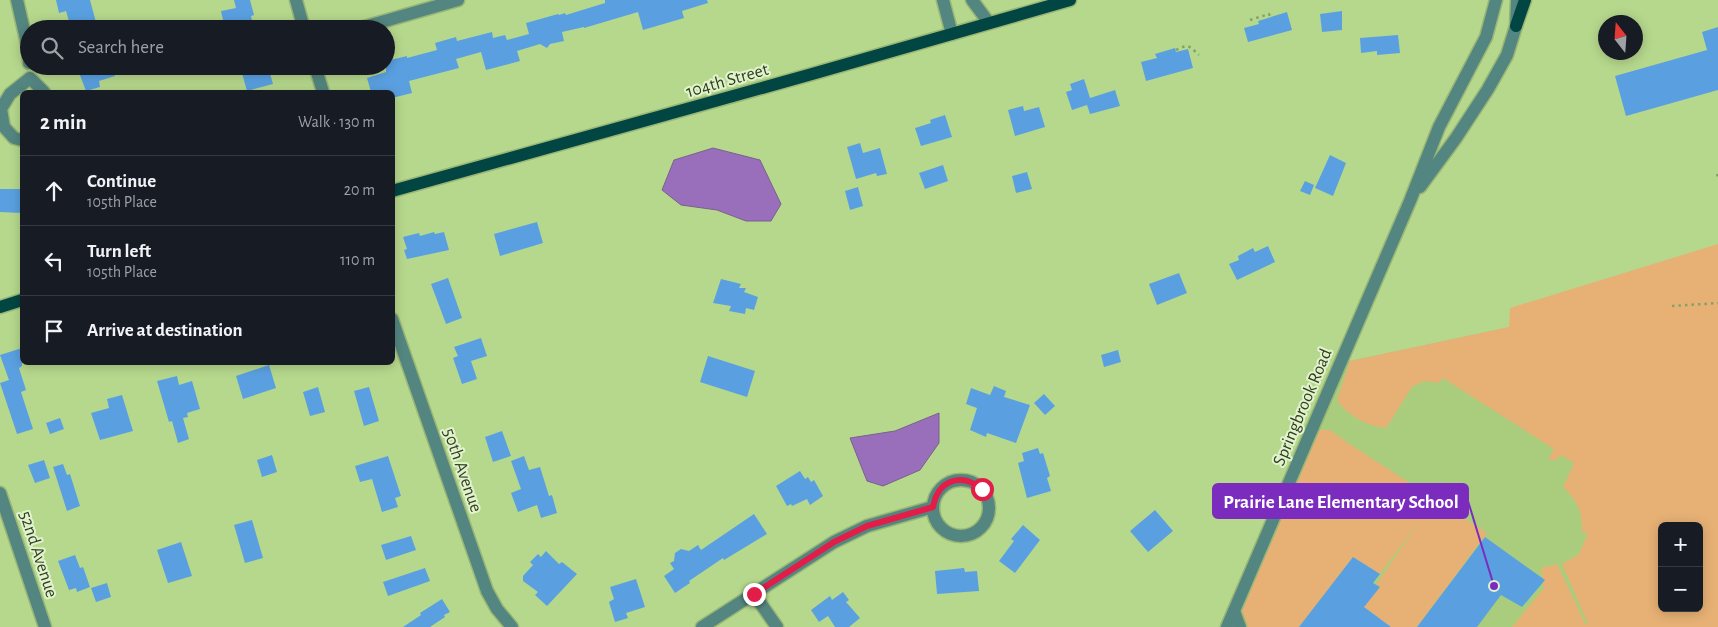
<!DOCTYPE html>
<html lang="en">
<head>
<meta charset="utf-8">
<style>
	body { margin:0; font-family:"Alegreya Sans",sans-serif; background:#242831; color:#f1f3f6 }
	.controls { position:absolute; right:15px; bottom:15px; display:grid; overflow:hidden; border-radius:8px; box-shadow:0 2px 12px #0003 }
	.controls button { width:45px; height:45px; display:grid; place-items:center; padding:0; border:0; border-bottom:1px solid #363941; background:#171b24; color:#f1f3f6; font:25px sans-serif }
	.compass { position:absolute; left:1598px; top:15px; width:45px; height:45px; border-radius:50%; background:#171b24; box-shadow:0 2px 12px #0003; rotate:343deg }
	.stop { position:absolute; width:15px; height:15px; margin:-11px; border:4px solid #e11d48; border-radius:50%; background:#fff }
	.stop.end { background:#e11d48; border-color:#fff; box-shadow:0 1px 5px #0008 }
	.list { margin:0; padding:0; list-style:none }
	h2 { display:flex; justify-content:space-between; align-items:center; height:65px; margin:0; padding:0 20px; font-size:21px }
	h2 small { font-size:16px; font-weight:400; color:#9ea1a6 }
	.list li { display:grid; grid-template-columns:32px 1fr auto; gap:15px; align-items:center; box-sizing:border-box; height:70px; padding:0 20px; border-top:1px solid #363941 }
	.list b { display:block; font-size:19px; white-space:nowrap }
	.list p { margin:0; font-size:16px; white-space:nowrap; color:#9ea1a6 }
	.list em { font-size:16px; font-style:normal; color:#9ea1a6 }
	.icon { flex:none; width:28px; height:28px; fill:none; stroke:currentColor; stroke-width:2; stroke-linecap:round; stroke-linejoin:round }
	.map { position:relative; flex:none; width:1718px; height:627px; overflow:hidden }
	.search { position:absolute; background:#171b24; box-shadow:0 2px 12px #0003; left:20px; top:20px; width:375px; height:55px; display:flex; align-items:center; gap:12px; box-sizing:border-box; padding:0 18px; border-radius:28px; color:#9ea1a6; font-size:19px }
	.panel { position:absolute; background:#171b24; box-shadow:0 2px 12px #0003; left:20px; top:90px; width:375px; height:275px; border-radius:8px }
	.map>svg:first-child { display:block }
	.built { fill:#a9cd7c; fill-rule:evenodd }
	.green { fill:#e7b175; fill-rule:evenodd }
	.water { fill:#996fbb; stroke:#7a618c }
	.building { fill:#5aa0e1 }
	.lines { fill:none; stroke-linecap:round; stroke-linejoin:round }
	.minor-casing { stroke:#99b675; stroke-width:15 }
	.major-casing { stroke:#99b675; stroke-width:15 }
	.path { stroke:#86a166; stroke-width:2.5; stroke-dasharray:2.5 4; stroke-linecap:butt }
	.minor { stroke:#548681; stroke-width:12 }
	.major { stroke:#014642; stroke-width:12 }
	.route { stroke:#e11d48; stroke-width:6 }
	.labels { text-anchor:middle; stroke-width:4; stroke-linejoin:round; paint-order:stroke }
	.street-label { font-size:18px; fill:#313f20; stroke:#e1f3cd }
	.leader { fill:none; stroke:#7b2cbf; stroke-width:2 }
	.callout-dot { fill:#7b2cbf; stroke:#e1f3cd; stroke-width:2 }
	.callout { fill:#7b2cbf; stroke:#7b2cbf; stroke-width:2 }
	.callout-label { font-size:19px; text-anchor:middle; font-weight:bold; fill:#fff }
</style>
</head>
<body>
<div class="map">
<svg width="1718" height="627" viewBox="0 0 1718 627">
	<rect width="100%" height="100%" fill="#b6d88d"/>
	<path class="built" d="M 1622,303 L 1715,446 L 1718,627 L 1240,627 L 1340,363 ZM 1662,526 L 1699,526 L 1699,608 L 1662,608 Z"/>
	<g class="green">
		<path d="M 1718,244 L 1718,627 L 1512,627 L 1544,588 L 1541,568 L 1557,564 L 1586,625 L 1588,624 L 1562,564 L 1579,554 L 1588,533 L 1582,532 C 1582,510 1579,503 1563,487 L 1574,463 L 1561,455 L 1556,460 L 1550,460 L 1549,458 L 1554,449 L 1443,378 L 1439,383 L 1424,381 L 1412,387 L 1388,425 L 1385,428 C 1367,426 1347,415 1337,400 L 1350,361 L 1509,327 L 1510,308 ZM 1662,526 L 1699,526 L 1699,608 L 1662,608 Z"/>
		<path d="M 1319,430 L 1330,430 L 1348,443 L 1487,533 L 1417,627 L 1391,627 L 1364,607 L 1380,587 L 1376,585 L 1421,519 L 1380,574 L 1353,557 L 1299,627 L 1240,627 L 1234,611 L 1309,436 Z"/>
	</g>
	<g class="water">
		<path d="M 713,148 L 760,160 L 781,204 L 771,221 L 746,221 L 717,210 L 681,205 L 662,190 L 674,160 Z"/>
		<path d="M 939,413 L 939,443 L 920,470 L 883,486 L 867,481 L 850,438 L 895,431 Z"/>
	</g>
	<g class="building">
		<path d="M 56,0 L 90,0 L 97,26 L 87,29 L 73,29 L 72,24 L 70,25 L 66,11 L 59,13 Z"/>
		<path d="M 234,0 L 250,0 L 254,15 L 251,16 L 254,29 L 225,29 L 221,11 L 236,8 Z"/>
		<path d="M 605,0 L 707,0 L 708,3 L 682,11 L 684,18 L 643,30 L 638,12 L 584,28 L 584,27 L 562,32 L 564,41 L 550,44 L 547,48 L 540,44 L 517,51 L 520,61 L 486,70 L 481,52 L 456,59 L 459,68 L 409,81 L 412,93 L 392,98 L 392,92 L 371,92 L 367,78 L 386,72 L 386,61 L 407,56 L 407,58 L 437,50 L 435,43 L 456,37 L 457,41 L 492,32 L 493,38 L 505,35 L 507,40 L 529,34 L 526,23 L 558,14 L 559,15 L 565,13 L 566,15 L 605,3 Z"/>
		<path d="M 1342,11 L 1342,30 L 1322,32 L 1320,14 Z"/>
		<path d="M 1287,12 L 1292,30 L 1248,42 L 1244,28 L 1259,24 L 1258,21 Z"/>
		<path d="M 1718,27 L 1718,90 L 1626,116 L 1615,76 L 1707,50 L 1702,32 Z"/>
		<path d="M 1398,35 L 1400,53 L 1377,55 L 1377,51 L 1361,53 L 1360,38 Z"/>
		<path d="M 1175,48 L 1176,52 L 1188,49 L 1193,68 L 1146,81 L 1141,62 L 1157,58 L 1155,54 Z"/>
		<path d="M 82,66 L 112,66 L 115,76 L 99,81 L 100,87 L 86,91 L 78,70 L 83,69 Z"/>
		<path d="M 240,66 L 268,66 L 273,84 L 247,91 Z"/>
		<path d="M 1084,79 L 1090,98 L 1115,90 L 1120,106 L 1090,114 L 1087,105 L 1072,110 L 1066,92 L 1072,90 L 1070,84 Z"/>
		<path d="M 1023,106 L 1024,111 L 1039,107 L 1045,127 L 1015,136 L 1008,110 Z"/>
		<path d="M 945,115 L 952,137 L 921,146 L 915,128 L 931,123 L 930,120 Z"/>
		<path d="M 860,143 L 863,153 L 880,148 L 887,174 L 877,176 L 876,173 L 856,179 L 847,147 Z"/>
		<path d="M 1330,155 L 1346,163 L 1333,196 L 1315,188 Z"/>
		<path d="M 943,165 L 948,181 L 925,189 L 919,173 Z"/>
		<path d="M 1027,172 L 1032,189 L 1016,193 L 1012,176 Z"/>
		<path d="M 1305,181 L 1314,185 L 1310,195 L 1300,191 Z"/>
		<path d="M 858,187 L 863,206 L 850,210 L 845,191 Z"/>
		<path d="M 0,189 L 22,189 L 22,213 L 0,212 Z"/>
		<path d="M 537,222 L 543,243 L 500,256 L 494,234 Z"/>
		<path d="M 434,232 L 435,234 L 444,232 L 449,250 L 407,259 L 404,250 L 407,249 L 403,237 L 419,233 L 420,236 Z"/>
		<path d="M 1268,246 L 1275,262 L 1237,280 L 1229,264 L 1239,260 L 1238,256 L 1253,248 L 1255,252 Z"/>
		<path d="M 1179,273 L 1187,293 L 1157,305 L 1149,284 Z"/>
		<path d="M 448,278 L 462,318 L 446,324 L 431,284 Z"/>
		<path d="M 721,279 L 741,284 L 739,288 L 746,288 L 744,292 L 758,297 L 754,310 L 746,308 L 745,314 L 729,311 L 731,306 L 713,303 Z"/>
		<path d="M 481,338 L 487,356 L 471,361 L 477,379 L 462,384 L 453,358 L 458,356 L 454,347 Z"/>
		<path d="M 22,348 L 22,366 L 19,368 L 26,390 L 21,392 L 33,429 L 17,434 L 0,383 L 9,380 L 0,355 Z"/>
		<path d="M 1118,350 L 1121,362 L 1104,367 L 1101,355 Z"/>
		<path d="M 708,356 L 755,371 L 747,397 L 700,382 Z"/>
		<path d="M 269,365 L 276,388 L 243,399 L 236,376 Z"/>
		<path d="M 177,376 L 179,385 L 192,381 L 200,409 L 187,413 L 188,417 L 183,418 L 189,439 L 178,443 L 172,421 L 169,422 L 157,381 Z"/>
		<path d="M 994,386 L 1006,391 L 1004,397 L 1030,405 L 1016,443 L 987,433 L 986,437 L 970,430 L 977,408 L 966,404 L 971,388 L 990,395 Z"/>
		<path d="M 318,387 L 325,412 L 310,416 L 303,392 Z"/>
		<path d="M 369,387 L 379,421 L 364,426 L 354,391 Z"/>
		<path d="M 1044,394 L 1055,406 L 1045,415 L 1034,403 Z"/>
		<path d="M 122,395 L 133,431 L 100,440 L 91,413 L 109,408 L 107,399 Z"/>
		<path d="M 60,418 L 64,429 L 50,434 L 46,423 Z"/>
		<path d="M 502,431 L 511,456 L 493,462 L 485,437 Z"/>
		<path d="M 1038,448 L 1040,454 L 1043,453 L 1050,476 L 1047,478 L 1051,491 L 1027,498 L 1018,463 L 1024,461 L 1022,453 Z"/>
		<path d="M 272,455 L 277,472 L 262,477 L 257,460 Z"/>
		<path d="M 388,456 L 401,496 L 395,498 L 398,507 L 382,512 L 372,479 L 360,482 L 355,466 Z"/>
		<path d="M 524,456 L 529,470 L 540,467 L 549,496 L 552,495 L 557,513 L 541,518 L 537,505 L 518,512 L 511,493 L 521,489 L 511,461 Z"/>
		<path d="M 44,460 L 50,478 L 35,483 L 28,465 Z"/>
		<path d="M 63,464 L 67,475 L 70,474 L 80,506 L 67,511 L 53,467 Z"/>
		<path d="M 800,471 L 805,479 L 808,477 L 811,482 L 814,480 L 823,496 L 810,505 L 807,499 L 792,506 L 791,504 L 787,506 L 776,486 Z"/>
		<path d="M 1155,510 L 1173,531 L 1148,552 L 1130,531 Z"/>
		<path d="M 754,514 L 767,534 L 724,560 L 723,558 L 689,581 L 690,583 L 675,593 L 664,576 L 674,569 L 670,563 L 674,561 L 675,553 L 681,549 L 689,551 L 698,545 L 701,550 Z"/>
		<path d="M 252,520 L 263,558 L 245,563 L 234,525 Z"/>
		<path d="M 1023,525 L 1040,540 L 1015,573 L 999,561 L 1014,541 L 1011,539 Z"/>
		<path d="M 411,536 L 416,550 L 386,560 L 381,545 Z"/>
		<path d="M 1485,537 L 1545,580 L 1522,607 L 1501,595 L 1477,627 L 1417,627 Z"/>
		<path d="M 181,542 L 192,576 L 168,583 L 157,550 Z"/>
		<path d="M 546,551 L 559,564 L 562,562 L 577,574 L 547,606 L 535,595 L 538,592 L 523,581 L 523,576 L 533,565 L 530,562 L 538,554 L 541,557 Z"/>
		<path d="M 75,555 L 80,568 L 83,567 L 90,587 L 77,592 L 76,588 L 69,590 L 58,561 Z"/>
		<path d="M 1353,557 L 1380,574 L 1373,583 L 1380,587 L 1364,607 L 1391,627 L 1299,627 Z"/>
		<path d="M 425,568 L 430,581 L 388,596 L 383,582 Z"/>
		<path d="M 964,568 L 965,572 L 977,571 L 979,591 L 937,594 L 935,571 Z"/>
		<path d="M 636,579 L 645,607 L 626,613 L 628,618 L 615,622 L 609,602 L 614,599 L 610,587 Z"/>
		<path d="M 107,583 L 111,597 L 96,602 L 91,588 Z"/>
		<path d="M 843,592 L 849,600 L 846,602 L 860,618 L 849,627 L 835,627 L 828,616 L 819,622 L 811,610 L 830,596 L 832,600 Z"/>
		<path d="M 442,599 L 450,612 L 444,615 L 445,617 L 430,627 L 403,627 L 421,615 L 420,613 Z"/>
	</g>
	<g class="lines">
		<g class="minor-casing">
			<g id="minor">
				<path d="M 17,0 L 28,48 L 29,63"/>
				<path d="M 296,0 L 304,29"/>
				<path d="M 943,0 L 952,34"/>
				<path d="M 972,0 L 989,23"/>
				<path d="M 357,29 L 458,0"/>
				<path d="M 315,66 L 323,92"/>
				<path d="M 22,140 L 14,138 L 4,127 L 1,109 L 10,94 L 30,78 L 44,92"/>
				<path d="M 1420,187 L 1456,138 L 1488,89 L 1507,55 L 1516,26 L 1517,0"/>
				<path d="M 392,319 L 487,591 L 497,609 L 512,627"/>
				<circle cx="961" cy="508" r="28"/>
				<path d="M 0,493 L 45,627"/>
				<path d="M 754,594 L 777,627"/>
				<path d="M 1234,611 L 1240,627"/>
				<path d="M 702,627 L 834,542 L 867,526 L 933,507"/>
				<path d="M 1227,627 L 1410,201 L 1439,127 L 1486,37 L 1496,0"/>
			</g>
		</g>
		<g class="major-casing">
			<g id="major">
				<path d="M 1516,26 L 1525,0"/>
				<path d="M 392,191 L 812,74 L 1070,0"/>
				<path d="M 0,307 L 22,300"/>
			</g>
		</g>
		<g class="path">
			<path d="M 1250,20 L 1269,14 L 1270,17"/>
			<path d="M 1176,50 C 1189,44 1188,45 1199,55"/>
			<path d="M 1717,174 L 1718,177"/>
			<path d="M 1672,306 L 1718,303"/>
		</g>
		<use href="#minor" class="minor"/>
		<use href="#major" class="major"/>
	</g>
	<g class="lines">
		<path class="route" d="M 754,594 L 834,542 L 867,526 L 933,507 C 938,480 961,472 982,489"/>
	</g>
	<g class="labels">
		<g class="street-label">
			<text transform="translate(727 80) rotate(-16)" y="6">104th Street</text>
			<text transform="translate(1302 407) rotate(-67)" y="6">Springbrook Road</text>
			<text transform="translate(463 470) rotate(71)" y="6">50th Avenue</text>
			<text transform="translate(39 554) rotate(72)" y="6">52nd Avenue</text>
		</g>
	</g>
	<path class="leader" d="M1494 586L1468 501"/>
	<circle class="callout-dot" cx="1494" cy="586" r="5"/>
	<rect class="callout" x="1213" y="484" width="255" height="34" rx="5"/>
	<g class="callout-label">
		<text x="1341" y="508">Prairie Lane Elementary School</text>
	</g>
</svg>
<div class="controls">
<button>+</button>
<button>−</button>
</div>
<svg class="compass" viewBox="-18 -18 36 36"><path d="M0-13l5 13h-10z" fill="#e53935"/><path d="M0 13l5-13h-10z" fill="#9ea1a6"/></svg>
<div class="stop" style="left:982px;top:489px"></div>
<div class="stop end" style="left:754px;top:594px"></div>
<div class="search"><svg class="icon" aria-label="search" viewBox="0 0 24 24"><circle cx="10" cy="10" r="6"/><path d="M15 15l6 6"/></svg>Search here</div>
<section class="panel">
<h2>2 min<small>Walk · 130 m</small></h2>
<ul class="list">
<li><svg class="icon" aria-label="ahead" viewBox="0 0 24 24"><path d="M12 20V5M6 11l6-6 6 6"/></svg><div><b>Continue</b><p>105th Place</p></div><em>20 m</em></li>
<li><svg class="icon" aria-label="left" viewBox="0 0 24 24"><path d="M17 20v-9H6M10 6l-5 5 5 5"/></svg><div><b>Turn left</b><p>105th Place</p></div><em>110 m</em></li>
<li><svg class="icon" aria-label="arrive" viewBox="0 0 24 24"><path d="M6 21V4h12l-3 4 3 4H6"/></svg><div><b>Arrive at destination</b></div></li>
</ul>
</section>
</div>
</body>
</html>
